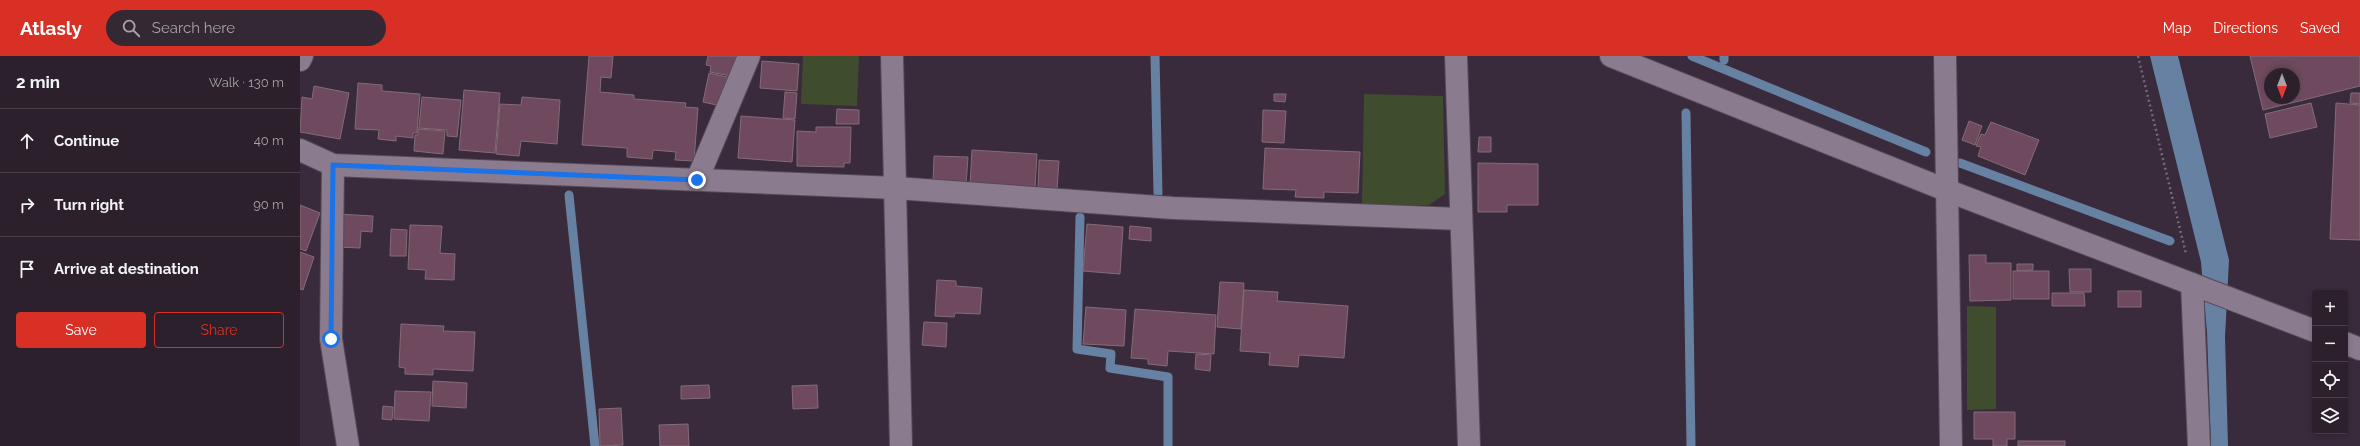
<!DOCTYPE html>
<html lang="en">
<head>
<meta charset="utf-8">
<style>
	body { margin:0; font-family:Raleway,sans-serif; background:#332834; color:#f1f3f6 }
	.controls { position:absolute; right:12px; bottom:12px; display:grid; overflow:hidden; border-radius:4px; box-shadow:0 2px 6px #0003 }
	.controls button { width:36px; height:36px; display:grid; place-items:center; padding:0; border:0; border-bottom:1px solid #473e48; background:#2b202c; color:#f1f3f6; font:20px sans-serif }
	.compass { position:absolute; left:1964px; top:12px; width:36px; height:36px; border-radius:50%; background:#2b202c; box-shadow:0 2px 6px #0003; rotate:180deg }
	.stop { position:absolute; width:12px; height:12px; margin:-9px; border:3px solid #1a73e8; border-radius:50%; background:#fff }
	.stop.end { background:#1a73e8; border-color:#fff; box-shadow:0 1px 4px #0008 }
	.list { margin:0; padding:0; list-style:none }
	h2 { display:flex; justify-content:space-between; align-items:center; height:52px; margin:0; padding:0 16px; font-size:17px }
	h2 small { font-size:13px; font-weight:400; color:#a6a3a9 }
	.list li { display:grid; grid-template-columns:26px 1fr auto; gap:12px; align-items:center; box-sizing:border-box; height:64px; padding:0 16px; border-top:1px solid #473e48 }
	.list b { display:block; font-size:15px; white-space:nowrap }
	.list em { font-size:13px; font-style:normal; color:#a6a3a9 }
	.actions { display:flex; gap:8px; padding:12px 16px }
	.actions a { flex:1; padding:9px 0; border:1px solid #d93025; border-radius:4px; text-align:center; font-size:14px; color:#d93025 }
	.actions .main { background:#d93025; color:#fff }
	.icon { flex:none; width:22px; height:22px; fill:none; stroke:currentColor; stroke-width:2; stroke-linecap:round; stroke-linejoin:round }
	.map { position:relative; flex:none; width:2060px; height:390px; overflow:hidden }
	header { display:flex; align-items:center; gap:24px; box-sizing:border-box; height:56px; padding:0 20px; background:#d93025; color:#fff }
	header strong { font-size:19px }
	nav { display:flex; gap:22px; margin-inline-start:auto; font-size:14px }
	.search { width:280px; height:36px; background:#332834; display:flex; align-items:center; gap:10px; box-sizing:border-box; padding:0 14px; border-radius:22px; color:#a6a3a9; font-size:15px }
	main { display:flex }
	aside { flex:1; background:#2b202c }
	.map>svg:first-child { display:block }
	.green { fill:#3f4c2e }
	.water { fill:#6781a2 }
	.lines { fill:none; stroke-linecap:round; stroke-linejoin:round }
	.stream { stroke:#6781a2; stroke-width:9 }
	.building { fill:#6f4a5e; stroke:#836b77; fill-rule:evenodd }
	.minor-casing { stroke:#554956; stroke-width:24 }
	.tertiary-casing { stroke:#554956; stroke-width:24 }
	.path { stroke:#756977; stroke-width:2.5; stroke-dasharray:2 3; stroke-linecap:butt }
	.minor { stroke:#8b7b8e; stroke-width:22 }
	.tertiary { stroke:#8b7b8e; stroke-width:22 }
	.route { stroke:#1a73e8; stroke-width:5 }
</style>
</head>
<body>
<header>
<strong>Atlasly</strong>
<div class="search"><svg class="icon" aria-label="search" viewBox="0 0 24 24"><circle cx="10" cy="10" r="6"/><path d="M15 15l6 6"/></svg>Search here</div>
<nav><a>Map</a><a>Directions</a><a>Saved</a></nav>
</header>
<main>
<aside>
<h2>2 min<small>Walk · 130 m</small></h2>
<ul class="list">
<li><svg class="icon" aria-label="ahead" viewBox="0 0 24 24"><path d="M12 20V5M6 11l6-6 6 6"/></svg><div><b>Continue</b></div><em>40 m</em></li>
<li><svg class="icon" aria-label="right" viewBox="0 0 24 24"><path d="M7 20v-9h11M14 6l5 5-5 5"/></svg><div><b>Turn right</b></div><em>90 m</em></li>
<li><svg class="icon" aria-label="arrive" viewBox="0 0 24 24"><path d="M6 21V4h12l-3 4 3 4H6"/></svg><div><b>Arrive at destination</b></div></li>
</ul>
<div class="actions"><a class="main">Save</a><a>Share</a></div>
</aside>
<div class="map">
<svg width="2060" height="390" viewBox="0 0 2060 390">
	<rect width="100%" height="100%" fill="#392b3b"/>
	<g class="green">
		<path d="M 503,0 L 559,0 L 557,50 L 501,48 Z"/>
		<path d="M 1064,38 L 1143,40 L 1145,138 L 1129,149 L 1062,149 Z"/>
		<path d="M 1667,250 L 1696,251 L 1696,353 L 1667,354 Z"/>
	</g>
	<path class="water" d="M 1850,0 L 1878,0 L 1929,204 L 1925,281 L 1928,390 L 1911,390 L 1907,277 L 1901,206 Z"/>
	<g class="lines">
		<g class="stream">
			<path d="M 855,0 L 858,137"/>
			<path d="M 1392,0 L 1626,96"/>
			<path d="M 1424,4 L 1424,0"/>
			<path d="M 1386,57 L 1391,390"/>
			<path d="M 1660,107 L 1870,185"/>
			<path d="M 269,139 L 295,390"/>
			<path d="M 780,161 L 777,293 L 811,298 L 810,312 L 868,321 L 868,390"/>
		</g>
	</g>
	<g class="building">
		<path d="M 289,0 L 313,0 L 311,22 L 301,21 L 300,36 L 334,39 L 334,43 L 386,47 L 385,51 L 398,52 L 394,105 L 375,104 L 376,96 L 353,94 L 352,103 L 327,101 L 327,92 L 282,89 Z"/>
		<path d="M 408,0 L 436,0 L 431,20 L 410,16 L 411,10 L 406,9 Z"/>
		<path d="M 1950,0 L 2060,0 L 2060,30 L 1963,54 ZM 1970,18 L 1994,18 L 1994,42 L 1970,42 Z"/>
		<path d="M 462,5 L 499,8 L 497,35 L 460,32 Z"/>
		<path d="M 409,17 L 427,21 L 421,50 L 403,46 Z"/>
		<path d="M 58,27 L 82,29 L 82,35 L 120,38 L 117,77 L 113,77 L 113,82 L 96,80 L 96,85 L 78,83 L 79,74 L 55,73 Z"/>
		<path d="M 14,30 L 49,37 L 40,83 L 0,76 L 2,41 L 12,43 Z"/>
		<path d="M 164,34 L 200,37 L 195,97 L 159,94 Z"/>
		<path d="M 485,36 L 497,37 L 495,63 L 483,62 Z"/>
		<path d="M 2051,37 L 2060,37 L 2060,48 L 2050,47 Z"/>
		<path d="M 974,38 L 986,38 L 985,46 L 974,45 Z"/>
		<path d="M 122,41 L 161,44 L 157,81 L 147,80 L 147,74 L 119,72 Z"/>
		<path d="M 222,41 L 260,44 L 257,88 L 221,85 L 219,100 L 196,98 L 200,48 L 221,49 Z"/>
		<path d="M 2011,47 L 2017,71 L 1970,82 L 1965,58 Z"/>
		<path d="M 2036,47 L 2060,49 L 2060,184 L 2030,183 Z"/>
		<path d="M 537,53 L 559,54 L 559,68 L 536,68 Z"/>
		<path d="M 963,54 L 986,55 L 984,87 L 962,86 Z"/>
		<path d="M 441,60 L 495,64 L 492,106 L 438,102 Z"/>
		<path d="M 1669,65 L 1682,70 L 1675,89 L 1662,84 Z"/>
		<path d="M 1691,66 L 1739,84 L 1725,119 L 1678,100 L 1681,91 L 1676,90 L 1681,78 L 1685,79 Z"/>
		<path d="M 516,71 L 551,71 L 550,107 L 544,107 L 544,111 L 497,110 L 497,75 L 516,76 Z"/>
		<path d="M 118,73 L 145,75 L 143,98 L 114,95 L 115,79 L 118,79 Z"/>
		<path d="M 1179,81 L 1191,81 L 1191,96 L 1178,96 Z"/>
		<path d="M 965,92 L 1060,96 L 1058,137 L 1024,136 L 1024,142 L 995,141 L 996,134 L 963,133 Z"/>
		<path d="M 672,94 L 737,98 L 735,132 L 670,129 Z"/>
		<path d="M 634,100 L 668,101 L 666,129 L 633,128 Z"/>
		<path d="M 739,104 L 759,105 L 757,133 L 738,132 Z"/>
		<path d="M 1178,107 L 1238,108 L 1238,149 L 1207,149 L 1207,156 L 1178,156 Z"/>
		<path d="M 0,149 L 20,157 L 6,195 L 0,193 Z"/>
		<path d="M 38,158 L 73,160 L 72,176 L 61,175 L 60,192 L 37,191 Z"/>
		<path d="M 787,168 L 823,171 L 820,218 L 783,215 Z"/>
		<path d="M 110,169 L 142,170 L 140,197 L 155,198 L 154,224 L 125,223 L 126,214 L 108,213 Z"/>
		<path d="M 830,170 L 851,172 L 851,185 L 829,183 Z"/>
		<path d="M 91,173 L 107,174 L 106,200 L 90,200 Z"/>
		<path d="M 0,196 L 14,201 L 3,234 L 0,233 Z"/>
		<path d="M 1669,199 L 1686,199 L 1686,207 L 1711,207 L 1711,244 L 1670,245 Z"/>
		<path d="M 1717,208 L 1733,208 L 1733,214 L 1717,215 Z"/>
		<path d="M 1769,213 L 1791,213 L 1791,236 L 1770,236 Z"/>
		<rect x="1713" y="215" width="36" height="28"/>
		<path d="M 637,224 L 656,225 L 656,230 L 682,232 L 680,258 L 655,257 L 654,261 L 635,260 Z"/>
		<path d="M 920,226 L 944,227 L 941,273 L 917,271 Z"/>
		<path d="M 944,234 L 978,236 L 977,245 L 1048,250 L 1044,302 L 999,299 L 998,311 L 969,309 L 970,297 L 940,295 Z"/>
		<rect x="1818" y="235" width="23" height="16"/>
		<path d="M 1752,237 L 1784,237 L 1785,250 L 1752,250 Z"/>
		<path d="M 786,251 L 826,254 L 824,290 L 783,288 Z"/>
		<path d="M 835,253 L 916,259 L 914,298 L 868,295 L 867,310 L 848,308 L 848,303 L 831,302 Z"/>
		<path d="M 624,266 L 647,267 L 646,291 L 622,289 Z"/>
		<path d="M 101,268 L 144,270 L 143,275 L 175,276 L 173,315 L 133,313 L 133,319 L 105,318 L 105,312 L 99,311 Z"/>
		<path d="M 896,298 L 911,299 L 910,315 L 895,313 Z"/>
		<path d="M 133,325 L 167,327 L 166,352 L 132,350 Z"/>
		<path d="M 409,329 L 410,342 L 381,343 L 381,330 Z"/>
		<path d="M 517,329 L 518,352 L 493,353 L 492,330 Z"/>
		<path d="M 95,335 L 131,336 L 129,365 L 94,363 Z"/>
		<path d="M 83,350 L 93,351 L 92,364 L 82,363 Z"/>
		<path d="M 321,352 L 323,389 L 300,390 L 299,353 Z"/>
		<path d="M 1674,356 L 1715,356 L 1715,383 L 1707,383 L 1707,390 L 1693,390 L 1693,383 L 1674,383 Z"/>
		<path d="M 388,368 L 389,390 L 360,390 L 359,369 Z"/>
		<rect x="1718" y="385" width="47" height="5"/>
	</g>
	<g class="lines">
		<g class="minor-casing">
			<g id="minor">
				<path d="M 592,0 L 601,390"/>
				<path d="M 1156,0 L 1169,390"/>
				<path d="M 1645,0 L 1651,390"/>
				<path d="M 0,4 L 2,0"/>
				<path d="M 0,94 L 33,109 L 596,132 L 873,152 L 1161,163"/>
				<path d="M 33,109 L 31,283 L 48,390"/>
				<path d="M 397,124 L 449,0"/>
				<path d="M 1892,228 L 1899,390"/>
			</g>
		</g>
		<g class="tertiary-casing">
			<g id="tertiary">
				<path d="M 1311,0 L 1646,134 L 2015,275"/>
				<path d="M 2045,287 L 2060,293"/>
			</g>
		</g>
		<path class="path" d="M 1838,0 L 1886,198"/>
		<use href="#minor" class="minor"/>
		<use href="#tertiary" class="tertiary"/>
	</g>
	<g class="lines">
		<path class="route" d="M 31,283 L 33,109 L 397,124"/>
	</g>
</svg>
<div class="controls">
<button>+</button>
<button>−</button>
<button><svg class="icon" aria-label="locate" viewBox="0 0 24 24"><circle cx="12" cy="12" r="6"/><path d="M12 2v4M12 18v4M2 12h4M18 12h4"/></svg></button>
<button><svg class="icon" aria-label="layers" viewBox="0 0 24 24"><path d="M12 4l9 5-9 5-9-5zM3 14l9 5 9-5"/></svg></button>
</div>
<svg class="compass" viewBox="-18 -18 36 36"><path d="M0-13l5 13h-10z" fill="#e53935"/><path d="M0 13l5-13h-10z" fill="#a6a3a9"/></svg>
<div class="stop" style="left:31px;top:283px"></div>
<div class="stop end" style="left:397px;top:124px"></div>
</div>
</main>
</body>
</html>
